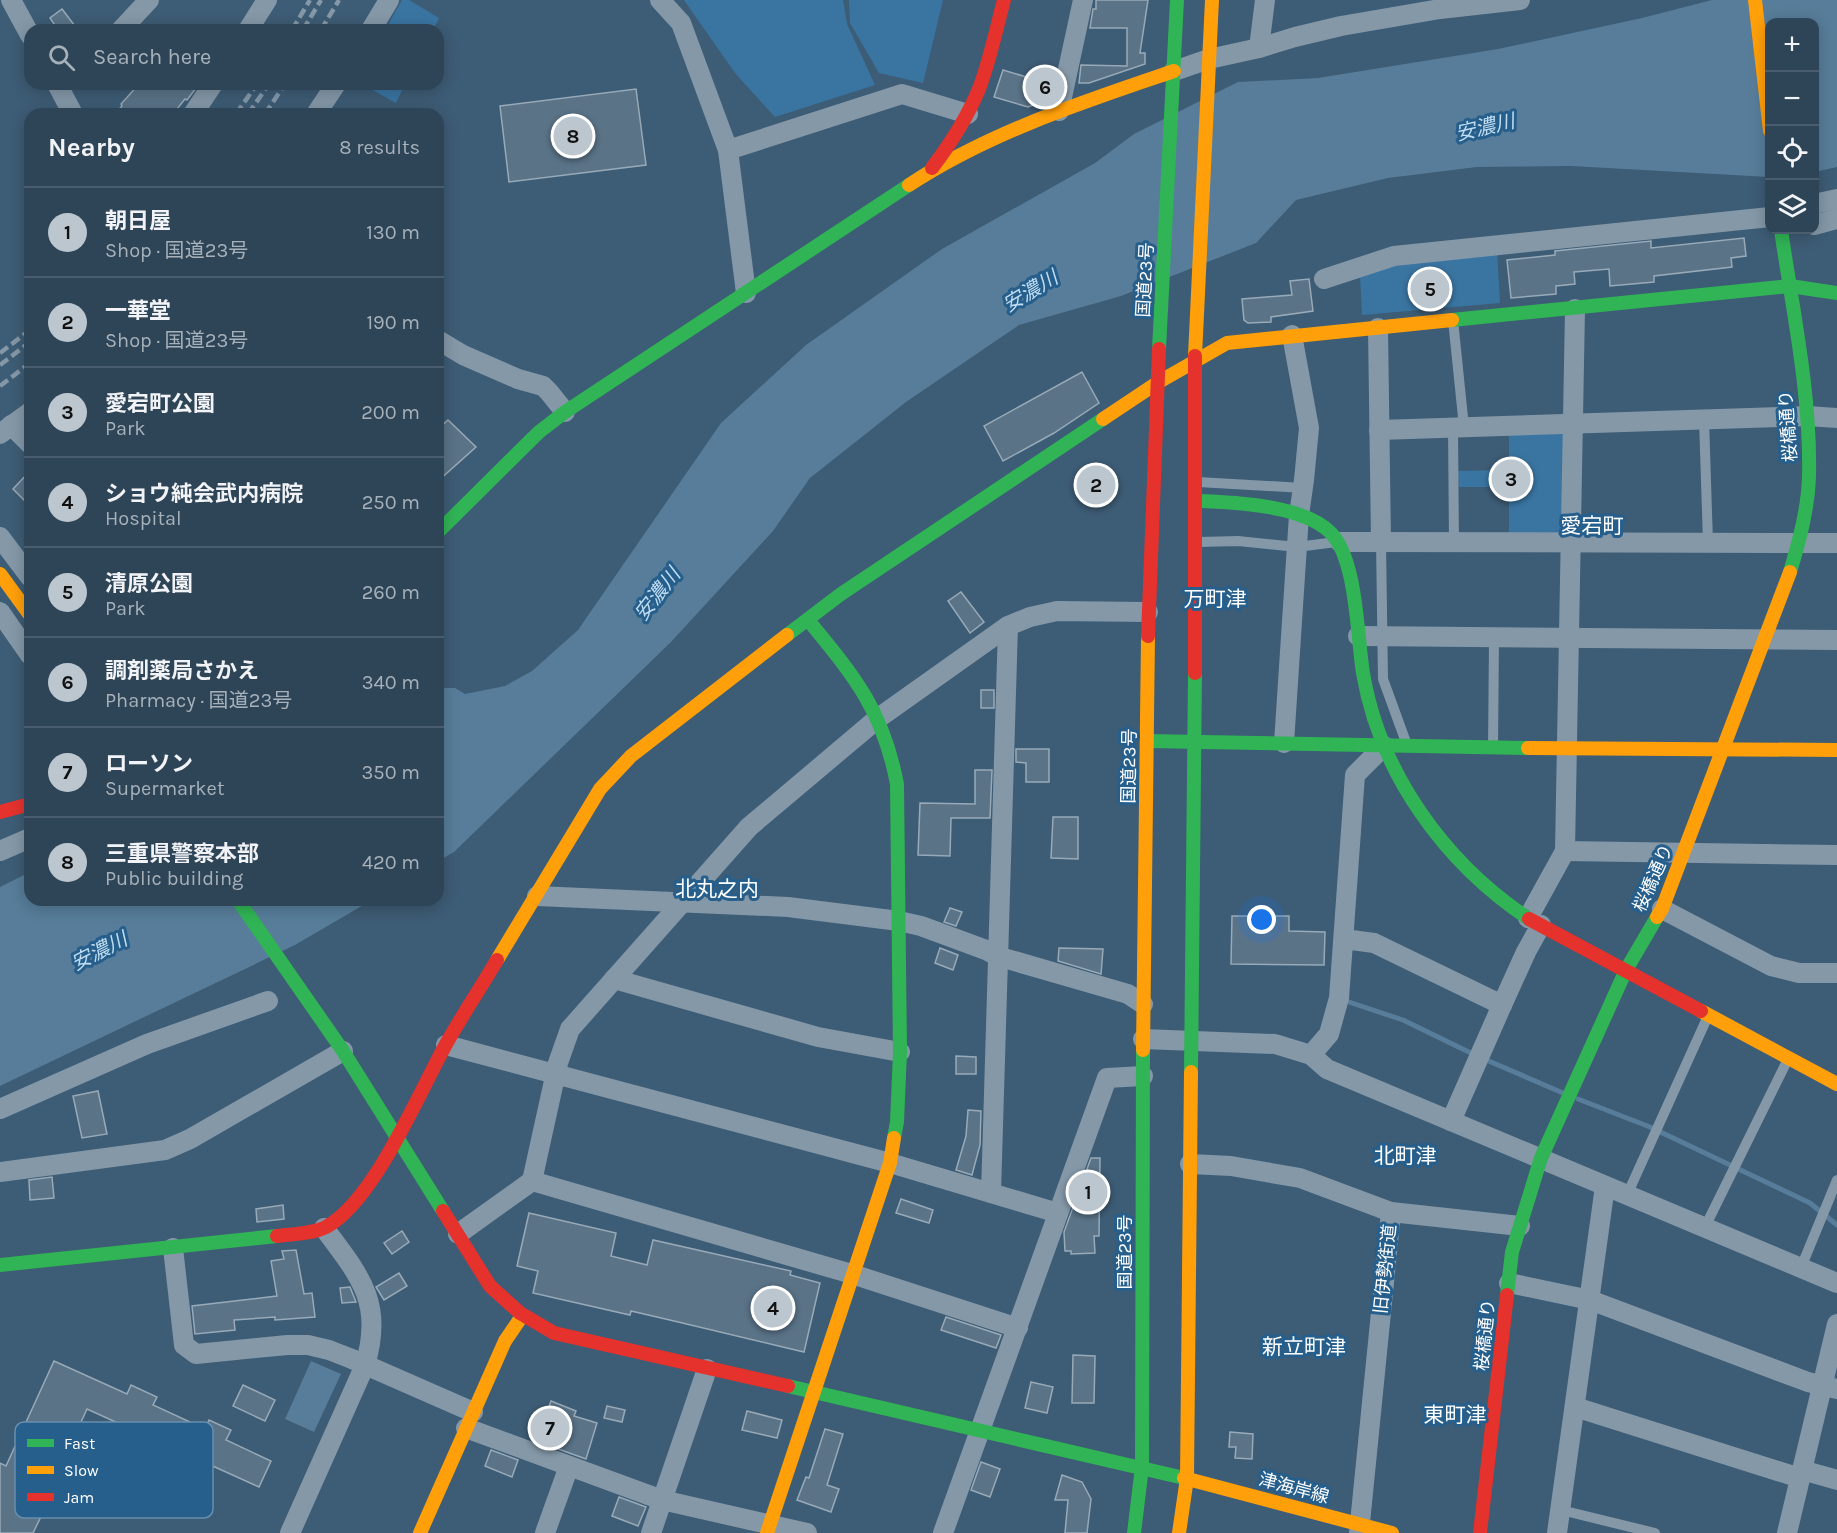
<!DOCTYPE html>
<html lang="en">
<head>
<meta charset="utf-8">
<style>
	body { margin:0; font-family:Karla,"Noto Sans JP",sans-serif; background:#364c5e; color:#f1f3f6 }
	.controls { position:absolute; right:18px; top:18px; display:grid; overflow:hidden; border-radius:12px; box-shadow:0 3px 15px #0003 }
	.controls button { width:54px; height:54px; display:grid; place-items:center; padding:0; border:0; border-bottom:2px solid #495d6e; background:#2e4558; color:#f1f3f6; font:30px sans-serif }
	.you { position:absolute; left:1262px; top:920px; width:21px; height:21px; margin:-15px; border:4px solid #fff; border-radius:50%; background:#1a73e8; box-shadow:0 0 0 9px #1a73e833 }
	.badge { display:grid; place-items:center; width:39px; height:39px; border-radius:50%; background:#bbc6cf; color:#111; font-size:20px; font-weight:700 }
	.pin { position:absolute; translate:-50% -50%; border:3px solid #fff; box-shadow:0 2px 6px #0006 }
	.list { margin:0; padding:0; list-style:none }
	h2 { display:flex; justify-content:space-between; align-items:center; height:78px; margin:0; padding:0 24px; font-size:26px }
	h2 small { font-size:20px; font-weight:400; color:#a7b1ba }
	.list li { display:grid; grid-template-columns:39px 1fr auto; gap:18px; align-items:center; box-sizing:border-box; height:90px; padding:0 24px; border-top:2px solid #495d6e }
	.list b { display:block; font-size:22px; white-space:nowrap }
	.list p { margin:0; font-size:20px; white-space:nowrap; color:#a7b1ba }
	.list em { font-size:20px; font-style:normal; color:#a7b1ba }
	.icon { flex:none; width:33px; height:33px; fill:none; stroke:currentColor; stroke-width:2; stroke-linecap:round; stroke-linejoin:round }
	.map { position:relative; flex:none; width:1837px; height:1533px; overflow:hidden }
	.search { position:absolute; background:#2e4558; box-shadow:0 3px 15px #0003; left:24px; top:24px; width:420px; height:66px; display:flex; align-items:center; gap:15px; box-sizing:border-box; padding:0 21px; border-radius:18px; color:#a7b1ba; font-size:22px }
	.panel { position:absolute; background:#2e4558; box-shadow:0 3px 15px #0003; left:24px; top:108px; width:420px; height:798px; border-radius:18px }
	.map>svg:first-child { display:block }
	.green { fill:#3a75a2 }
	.water { fill:#577d9a }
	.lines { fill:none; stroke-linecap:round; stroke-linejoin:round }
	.stream { stroke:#577d9a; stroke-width:5 }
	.building { fill:#5a7387; stroke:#98aab8; stroke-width:1.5 }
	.lane { stroke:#8498a8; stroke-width:10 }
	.street { stroke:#8498a8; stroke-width:20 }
	.fast { stroke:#30b455; stroke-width:14 }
	.slow { stroke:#ff9f0a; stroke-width:14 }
	.jam { stroke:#e5322d; stroke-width:14 }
	.rail { stroke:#8498a8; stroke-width:4.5; stroke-dasharray:10 4.5; stroke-linecap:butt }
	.labels { text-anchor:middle; stroke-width:6; stroke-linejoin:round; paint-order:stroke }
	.street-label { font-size:18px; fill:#fff; stroke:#265f8c }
	.water-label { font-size:20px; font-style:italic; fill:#c0ddf1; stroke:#265f8c }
	.quarter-label { font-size:21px; fill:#fff; stroke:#265f8c }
	.key { fill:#265f8c; stroke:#678fae; stroke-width:1.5 }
	.key-label { font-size:16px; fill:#fff }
</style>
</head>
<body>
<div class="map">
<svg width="1837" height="1533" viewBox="0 0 1837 1533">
	<rect width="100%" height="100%" fill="#3d5c75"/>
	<g class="green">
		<path d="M 402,0 L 409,0 L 439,18 L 433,30 L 385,30 Z"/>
		<path d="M 684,0 L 843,0 L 847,24 L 875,85 L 775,117 L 735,73 Z"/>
		<path d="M 849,0 L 943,0 L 923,83 L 879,73 L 850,23 Z"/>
		<path d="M 362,84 L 405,84 L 396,103 Z"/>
		<path d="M 1497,250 L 1500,303 L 1362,315 L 1360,276 L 1386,262 Z"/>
		<path d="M 1560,432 L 1565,437 L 1563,530 L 1557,536 L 1509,536 L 1509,487 L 1459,487 L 1458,471 L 1509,470 L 1509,433 Z"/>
	</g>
	<g class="water">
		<path d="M 1712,0 L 1837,0 L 1837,167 L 1815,172 L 1814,22 L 1770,22 L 1769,177 L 1571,166 L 1477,167 L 1388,178 L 1296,200 L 1256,243 L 1121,296 L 1019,325 L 906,402 L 810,478 L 773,531 L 671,642 L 454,852 L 438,861 L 438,688 L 455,688 L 465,694 L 505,686 L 532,671 L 578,630 L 721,423 L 806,345 L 942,249 L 1095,163 L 1134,134 L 1238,82 L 1318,78 L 1498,49 L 1642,18 Z"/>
		<path d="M 30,872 L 30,900 L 372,900 L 295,945 L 0,1086 L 0,887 Z"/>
		<path d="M 311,1361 L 341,1374 L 314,1432 L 285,1419 Z"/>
	</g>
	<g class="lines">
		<g class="stream">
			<path d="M 1343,1000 L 1403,1020 L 1475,1055"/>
			<path d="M 1484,1059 L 1563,1093"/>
			<path d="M 1578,1099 L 1650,1127 L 1810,1203 L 1837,1225"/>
		</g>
	</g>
	<g class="building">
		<path d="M 1096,0 L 1148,0 L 1140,53 L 1145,53 L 1145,64 L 1089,83 L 1079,83 L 1081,65 L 1127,66 L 1127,28 L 1090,28 L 1093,9 L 1096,9 Z"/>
		<path d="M 62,9 L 78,30 L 58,30 L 50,18 Z"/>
		<path d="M 1003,70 L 1043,82 L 1036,104 L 1028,107 L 994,97 Z"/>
		<path d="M 139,84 L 199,84 L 187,100 L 185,99 L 173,114 L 115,114 L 122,106 L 121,104 Z"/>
		<path d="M 636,89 L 646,165 L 509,182 L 500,106 Z"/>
		<path d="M 1744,238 L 1746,256 L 1731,258 L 1732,267 L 1654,276 L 1654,282 L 1610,286 L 1609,269 L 1574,272 L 1575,284 L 1556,286 L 1556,294 L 1511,298 L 1507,260 L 1555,255 L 1555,251 L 1651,241 L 1651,248 Z"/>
		<path d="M 1309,279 L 1313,311 L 1271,317 L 1271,322 L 1248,323 L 1244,320 L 1242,299 L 1292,295 L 1290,281 Z"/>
		<path d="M 1082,372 L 1099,403 L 1054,433 L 1003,461 L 984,426 Z"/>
		<path d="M 448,420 L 476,447 L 438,481 L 438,429 Z"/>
		<path d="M 30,471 L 30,506 L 13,489 Z"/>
		<path d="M 961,592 L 984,622 L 970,633 L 948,601 Z"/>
		<rect x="981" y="690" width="13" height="18"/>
		<path d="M 1016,749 L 1049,749 L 1049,782 L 1026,782 L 1026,763 L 1016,762 Z"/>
		<path d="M 975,770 L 992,770 L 990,818 L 951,818 L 950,856 L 918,855 L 920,803 L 975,804 Z"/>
		<path d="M 1053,817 L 1078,817 L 1078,859 L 1051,858 Z"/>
		<path d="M 950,908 L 962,912 L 956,926 L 944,922 Z"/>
		<path d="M 1232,916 L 1289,916 L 1289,931 L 1325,932 L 1324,965 L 1231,964 Z"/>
		<path d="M 940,948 L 958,955 L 953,970 L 935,963 Z"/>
		<path d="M 1059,948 L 1103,949 L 1101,974 L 1058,961 Z"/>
		<path d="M 956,1056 L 976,1057 L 976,1074 L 956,1074 Z"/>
		<path d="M 98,1091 L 107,1134 L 82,1138 L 73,1096 Z"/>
		<path d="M 968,1110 L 981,1111 L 980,1145 L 972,1175 L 956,1170 L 966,1136 Z"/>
		<path d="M 1091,1158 L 1100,1158 L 1099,1236 L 1094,1236 L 1095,1253 L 1071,1254 L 1071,1251 L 1065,1251 L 1064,1232 Z"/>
		<path d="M 52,1177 L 54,1198 L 30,1200 L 29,1180 Z"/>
		<path d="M 901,1199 L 933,1210 L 929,1223 L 896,1213 Z"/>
		<path d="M 283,1205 L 284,1219 L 257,1222 L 256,1209 Z"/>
		<path d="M 529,1213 L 616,1233 L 611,1256 L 647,1265 L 653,1240 L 791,1271 L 790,1275 L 820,1283 L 804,1352 L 674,1321 L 631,1311 L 630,1315 L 533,1293 L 538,1271 L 517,1266 Z"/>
		<path d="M 402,1231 L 409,1242 L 392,1254 L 384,1243 Z"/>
		<path d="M 296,1250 L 304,1294 L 312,1293 L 315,1317 L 275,1320 L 275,1317 L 234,1320 L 235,1330 L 195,1334 L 192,1306 L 277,1296 L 271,1261 L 284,1259 L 282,1251 Z"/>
		<path d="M 399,1273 L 407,1286 L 384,1300 L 376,1287 Z"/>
		<path d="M 350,1287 L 356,1302 L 342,1303 L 340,1288 Z"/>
		<path d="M 946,1317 L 1001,1335 L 996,1348 L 941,1330 Z"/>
		<path d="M 1073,1355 L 1095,1356 L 1094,1403 L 1072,1403 Z"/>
		<path d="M 54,1361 L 127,1394 L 131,1385 L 157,1397 L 153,1405 L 205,1429 L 209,1420 L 231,1430 L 226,1440 L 271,1461 L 259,1487 L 87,1409 L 51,1488 L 54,1490 L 33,1533 L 0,1533 L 0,1463 L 6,1466 Z"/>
		<path d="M 1031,1382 L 1053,1387 L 1047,1413 L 1025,1408 Z"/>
		<path d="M 243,1385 L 275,1400 L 265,1421 L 233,1406 Z"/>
		<path d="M 551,1401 L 576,1411 L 574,1416 L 597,1423 L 586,1459 L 536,1441 Z"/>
		<path d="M 607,1406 L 625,1410 L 622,1422 L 604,1418 Z"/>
		<path d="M 747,1411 L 782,1420 L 777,1438 L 742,1430 Z"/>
		<path d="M 825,1429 L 843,1434 L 827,1485 L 839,1489 L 831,1512 L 797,1500 L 806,1477 L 809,1478 Z"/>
		<path d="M 1230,1432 L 1253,1434 L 1252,1459 L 1235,1458 L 1236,1447 L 1229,1447 Z"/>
		<path d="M 491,1450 L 518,1460 L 512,1477 L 485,1466 Z"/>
		<path d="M 981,1462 L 1000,1469 L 990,1497 L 971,1490 Z"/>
		<path d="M 1062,1475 L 1082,1482 L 1091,1499 L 1087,1533 L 1065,1533 L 1068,1500 L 1055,1500 Z"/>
		<path d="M 619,1497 L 646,1507 L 638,1526 L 612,1516 Z"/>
	</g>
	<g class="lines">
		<g class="lane">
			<path d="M 1453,320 L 1464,427"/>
			<path d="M 1704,419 L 1708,543"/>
			<path d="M 1453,428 L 1454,543"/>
			<path d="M 1198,482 L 1303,488"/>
			<path d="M 1199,542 L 1238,541 L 1297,547 L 1336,542"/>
			<path d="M 1381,542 L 1383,679 L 1407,745"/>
			<path d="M 1493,748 L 1494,638"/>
			<path d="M 1627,1195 L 1708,1016"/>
			<path d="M 1705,1227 L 1788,1059"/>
			<path d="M 1800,1270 L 1837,1180"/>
			<path d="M 1561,1510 L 1655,1533"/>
		</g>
		<g class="street">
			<path d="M 11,0 L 30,35"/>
			<path d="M 660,0 L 681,23 L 728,150 L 746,293"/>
			<path d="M 121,30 L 149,0"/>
			<path d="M 248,30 L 267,0"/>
			<path d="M 371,30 L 389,0"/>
			<path d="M 1259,48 L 1265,0"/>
			<path d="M 1174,71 L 1209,59 L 1259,48 L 1295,37 L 1341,26 L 1440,9 L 1520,0"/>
			<path d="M 57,84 L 73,114"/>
			<path d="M 1059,111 L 1083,0"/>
			<path d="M 193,114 L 213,84"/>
			<path d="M 316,114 L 336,84"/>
			<path d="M 728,150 L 902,94 L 968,114"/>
			<path d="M 1814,204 L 1837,199"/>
			<path d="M 1814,225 L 1837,219"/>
			<path d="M 1324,279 L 1394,256 L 1770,217"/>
			<path d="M 1378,328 L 1381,542"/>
			<path d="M 438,340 L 463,355 L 518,379 L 543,386 L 549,392 L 565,412"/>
			<path d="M 11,425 L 30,444"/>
			<path d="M 1379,430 L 1808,416 L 1837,418"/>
			<path d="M 0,434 L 30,412"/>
			<path d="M 0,537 L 30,577"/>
			<path d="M 1340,542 L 1837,543"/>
			<path d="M 0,612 L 30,655"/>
			<path d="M 1358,636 L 1837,640"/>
			<path d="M 1284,743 L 1299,515 L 1304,480 L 1309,428 L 1292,335"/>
			<path d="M 0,851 L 30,838"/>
			<path d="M 1565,851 L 1837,855"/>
			<path d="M 537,896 L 788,907 L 899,921 L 921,926 L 986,950 L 997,956 L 1128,994 L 1143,1004"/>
			<path d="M 1662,909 L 1771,966 L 1799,973 L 1837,973"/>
			<path d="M 1528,918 L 1565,851 L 1575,309"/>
			<path d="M 1344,939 L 1374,943 L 1502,1005 L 1451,1121"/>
			<path d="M 614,979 L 818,1037 L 900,1052"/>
			<path d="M 1502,1005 L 1526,952 L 1541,925"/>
			<path d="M 1143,1039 L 1275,1044 L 1311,1055 L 1327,1069 L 1837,1283"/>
			<path d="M 446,1045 L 890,1163 L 1058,1213"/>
			<path d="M 1311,1055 L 1329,1034 L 1339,998 L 1355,775 L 1384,746"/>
			<path d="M 0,1109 L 147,1044 L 268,1001"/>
			<path d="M 1190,1164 L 1231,1166 L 1300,1178 L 1391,1212 L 1520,1226"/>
			<path d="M 0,1172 L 165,1150 L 190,1139 L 343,1051"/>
			<path d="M 532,1181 L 852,1274 L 1018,1328"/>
			<path d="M 991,1193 L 1008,626"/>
			<path d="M 458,1234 L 532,1181 L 558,1063 L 570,1029 L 749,827 L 877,719 L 1008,626 L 1030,617 L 1057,611 L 1148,612"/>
			<path d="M 173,1248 L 184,1345 L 196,1354 L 287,1345 L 308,1345 L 329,1350 L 352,1359 L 473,1412"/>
			<path d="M 1509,1283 L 1590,1300 L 1808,1382 L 1837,1389"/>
			<path d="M 1575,1407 L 1800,1478"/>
			<path d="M 466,1428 L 662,1500 L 807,1533"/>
			<path d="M 1802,1470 L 1837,1480"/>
			<path d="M 290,1533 L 365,1365 C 384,1303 360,1276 324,1228"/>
			<path d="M 545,1533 L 569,1466"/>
			<path d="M 651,1533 L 707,1369"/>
			<path d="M 943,1533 L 1107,1078 L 1143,1076"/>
			<path d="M 1359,1533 L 1391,1212"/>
			<path d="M 1557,1533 L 1605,1186"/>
			<path d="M 1787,1533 L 1837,1324"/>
		</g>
		<g class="fast">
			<path d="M 1781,230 C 1793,312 1811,395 1809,477 C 1808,509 1799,542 1790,572"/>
			<path d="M 1452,320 L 1790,286 L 1837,293"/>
			<path d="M 1159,349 L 1177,0"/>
			<path d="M 1196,501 C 1233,502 1304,505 1331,533 C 1357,560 1357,636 1363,673 C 1380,774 1445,863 1529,919"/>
			<path d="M 438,532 L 539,432 L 565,412 L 909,185"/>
			<path d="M 808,620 C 854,676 883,710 897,784 L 900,1052 L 897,1122 L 894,1138"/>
			<path d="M 787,635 L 841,594 L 1103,419"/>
			<path d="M 1147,741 L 1528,748"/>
			<path d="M 238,900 L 343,1051 L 443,1211"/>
			<path d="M 1191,1072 L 1195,673"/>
			<path d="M 0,1265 L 277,1236"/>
			<path d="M 1507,1295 L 1512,1252 L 1541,1158 L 1626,970 L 1657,917"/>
			<path d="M 788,1386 L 1184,1478"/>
			<path d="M 1134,1533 L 1142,1467 L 1143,1050"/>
		</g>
		<g class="slow">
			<path d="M 1755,0 L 1770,131"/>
			<path d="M 909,185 C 990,132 1083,102 1174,71"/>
			<path d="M 1195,356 L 1212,0"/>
			<path d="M 1103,419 L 1157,383 L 1227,343 L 1452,320"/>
			<path d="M 0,574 L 30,615"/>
			<path d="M 1528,748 L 1837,750"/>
			<path d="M 1657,917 L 1662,909 L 1790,572"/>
			<path d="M 497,960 L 600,789 L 631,756 L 787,635"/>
			<path d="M 1701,1011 L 1837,1084"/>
			<path d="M 1143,1050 L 1148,636"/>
			<path d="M 1184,1478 L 1392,1533"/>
			<path d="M 420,1533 L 505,1341 L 522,1316"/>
			<path d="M 767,1533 L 890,1163 L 894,1138"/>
			<path d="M 1179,1533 L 1187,1478 L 1191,1072"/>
		</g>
		<g class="jam">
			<path d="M 932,168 C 951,143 967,118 979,89 C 990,60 996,30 1004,0"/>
			<path d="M 1148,636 L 1159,349"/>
			<path d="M 1195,673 L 1195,356"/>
			<path d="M 0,812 L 30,804"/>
			<path d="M 1529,919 L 1701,1011"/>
			<path d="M 443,1211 L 490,1286 L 520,1313 L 554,1333 L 788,1386"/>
			<path d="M 277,1236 C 292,1234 312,1234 326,1227 C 374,1201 418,1095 445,1046 C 461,1017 480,989 497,960"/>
			<path d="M 1480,1533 L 1507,1295"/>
		</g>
		<g class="rail">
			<path d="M 292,30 L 310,0"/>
			<path d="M 303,30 L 321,0"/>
			<path d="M 321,30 L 339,0"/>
			<path d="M 236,114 L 257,84"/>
			<path d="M 248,114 L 269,84"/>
			<path d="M 265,114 L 285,84"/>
			<path d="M 0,353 L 30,330"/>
			<path d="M 0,365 L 30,342"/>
			<path d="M 0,386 L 30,363"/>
		</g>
	</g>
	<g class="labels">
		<g class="street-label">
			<text transform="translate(1145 280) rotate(-87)" y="6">国道23号</text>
			<text transform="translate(1788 426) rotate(-94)" y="6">桜橋通り</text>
			<text transform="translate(1129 766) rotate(-89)" y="6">国道23号</text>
			<text transform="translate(1653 878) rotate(-66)" y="6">桜橋通り</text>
			<text transform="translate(1125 1252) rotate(-90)" y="6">国道23号</text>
			<text transform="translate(1385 1269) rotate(-84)" y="6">旧伊勢街道</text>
			<text transform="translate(1485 1335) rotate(-84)" y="6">桜橋通り</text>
			<text transform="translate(1294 1488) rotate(15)" y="6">津海岸線</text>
		</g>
		<g class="water-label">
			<text transform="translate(1485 127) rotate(-13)" y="7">安濃川</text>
			<text transform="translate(1030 291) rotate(-31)" y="7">安濃川</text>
			<text transform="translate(657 594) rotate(-52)" y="7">安濃川</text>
			<text transform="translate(99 951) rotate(-27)" y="7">安濃川</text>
		</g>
		<g class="quarter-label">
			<text x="1592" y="533">愛宕町</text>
			<text x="1215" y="606">万町津</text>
			<text x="717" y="896">北丸之内</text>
			<text x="1405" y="1163">北町津</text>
			<text x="1304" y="1354">新立町津</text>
			<text x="1455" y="1422">東町津</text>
		</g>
	</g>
	<rect x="15" y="1422" width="198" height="96" rx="9" class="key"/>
	<rect x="27" y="1439" width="27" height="8" fill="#30b455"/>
	<rect x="27" y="1466" width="27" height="8" fill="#ff9f0a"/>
	<rect x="27" y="1493" width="27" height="8" fill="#e5322d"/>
	<g class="key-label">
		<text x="64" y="1449">Fast</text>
		<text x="64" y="1476">Slow</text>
		<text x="64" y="1503">Jam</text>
	</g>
</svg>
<div class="controls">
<button>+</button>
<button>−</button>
<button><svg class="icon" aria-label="locate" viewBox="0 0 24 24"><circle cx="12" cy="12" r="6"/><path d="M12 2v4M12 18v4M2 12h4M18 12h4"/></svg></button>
<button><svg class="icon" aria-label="layers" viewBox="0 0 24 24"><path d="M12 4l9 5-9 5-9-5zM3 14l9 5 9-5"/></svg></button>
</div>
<div class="you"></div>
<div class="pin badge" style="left:1088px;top:1192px">1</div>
<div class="pin badge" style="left:1096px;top:485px">2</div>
<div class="pin badge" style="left:1511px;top:479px">3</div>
<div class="pin badge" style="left:773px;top:1308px">4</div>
<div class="pin badge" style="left:1430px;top:289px">5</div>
<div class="pin badge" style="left:1045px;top:87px">6</div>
<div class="pin badge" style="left:550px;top:1428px">7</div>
<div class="pin badge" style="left:573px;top:136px">8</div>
<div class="search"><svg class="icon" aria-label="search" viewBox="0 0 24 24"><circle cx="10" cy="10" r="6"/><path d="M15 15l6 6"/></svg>Search here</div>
<section class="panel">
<h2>Nearby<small>8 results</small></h2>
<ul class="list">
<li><span class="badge">1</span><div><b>朝日屋</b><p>Shop · 国道23号</p></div><em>130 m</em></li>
<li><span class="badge">2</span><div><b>一華堂</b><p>Shop · 国道23号</p></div><em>190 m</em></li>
<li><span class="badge">3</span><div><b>愛宕町公園</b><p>Park</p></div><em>200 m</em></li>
<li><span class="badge">4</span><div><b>ショウ純会武内病院</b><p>Hospital</p></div><em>250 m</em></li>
<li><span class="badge">5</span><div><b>清原公園</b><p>Park</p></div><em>260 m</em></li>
<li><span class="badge">6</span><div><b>調剤薬局さかえ</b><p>Pharmacy · 国道23号</p></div><em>340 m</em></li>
<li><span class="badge">7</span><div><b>ローソン</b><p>Supermarket</p></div><em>350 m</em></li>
<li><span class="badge">8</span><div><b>三重県警察本部</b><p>Public building</p></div><em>420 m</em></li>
</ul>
</section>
</div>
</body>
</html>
